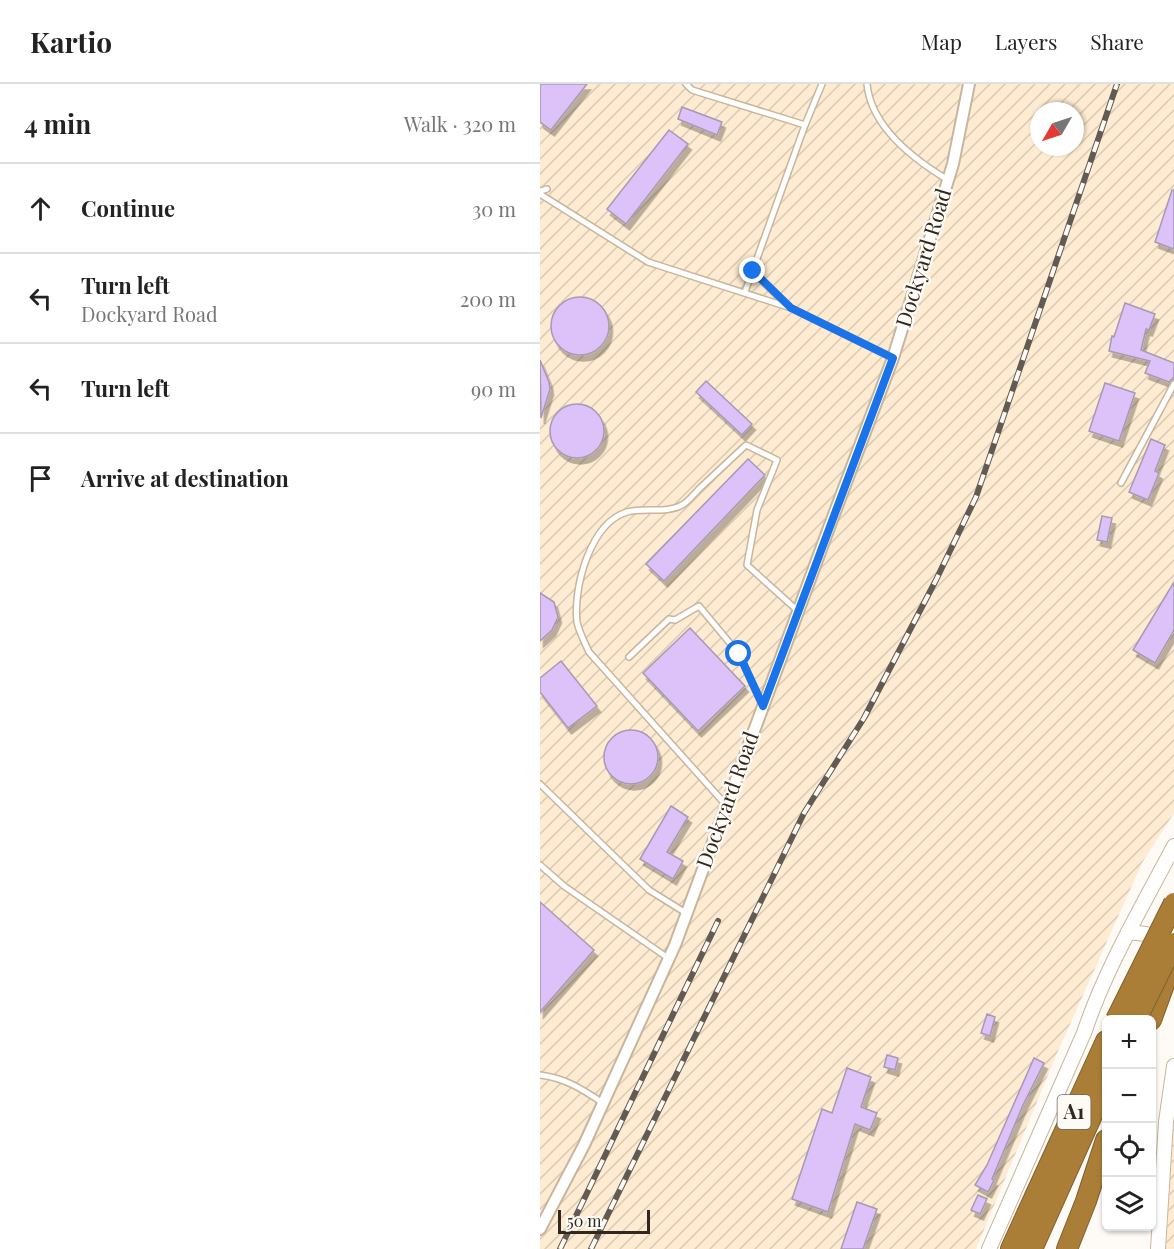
<!DOCTYPE html>
<html lang="en">
<head>
<meta charset="utf-8">
<style>
	body { margin:0; font-family:"Playfair Display",serif; background:#f2f2f2; color:#222 }
	.controls { position:absolute; right:18px; bottom:18px; display:grid; overflow:hidden; border-radius:9px; box-shadow:0 2px 4px #0004 }
	.controls button { width:54px; height:54px; display:grid; place-items:center; padding:0; border:0; border-bottom:2px solid #e0e0e0; background:#fff; color:#222; font:30px sans-serif }
	.compass { position:absolute; left:490px; top:18px; width:54px; height:54px; border-radius:50%; background:#fff; box-shadow:0 2px 4px #0004; rotate:231deg }
	.scale { position:absolute; left:18px; bottom:15px; width:92px; box-sizing:border-box; padding-left:6px; border:3px solid #30281f; border-top:0; font-size:16px; line-height:21px; white-space:nowrap; color:#30281f; -webkit-text-stroke:4px #fefaf5; paint-order:stroke }
	.stop { position:absolute; width:18px; height:18px; margin:-14px; border:4px solid #1a73e8; border-radius:50%; background:#fff }
	.stop.end { background:#1a73e8; border-color:#fff; box-shadow:0 2px 6px #0008 }
	.list { margin:0; padding:0; list-style:none }
	h2 { display:flex; justify-content:space-between; align-items:center; height:78px; margin:0; padding:0 24px; font-size:26px }
	h2 small { font-size:20px; font-weight:400; color:#767676 }
	.list li { display:grid; grid-template-columns:39px 1fr auto; gap:18px; align-items:center; box-sizing:border-box; height:90px; padding:0 24px; border-top:2px solid #e0e0e0 }
	.list b { display:block; font-size:22px; white-space:nowrap }
	.list p { margin:0; font-size:20px; white-space:nowrap; color:#767676 }
	.list em { font-size:20px; font-style:normal; color:#767676 }
	.icon { flex:none; width:33px; height:33px; fill:none; stroke:currentColor; stroke-width:2; stroke-linecap:round; stroke-linejoin:round }
	.map { position:relative; flex:none; width:634px; height:1165px; overflow:hidden }
	header { display:flex; align-items:center; gap:36px; box-sizing:border-box; height:84px; padding:0 30px; background:#fff; border-bottom:2px solid #e0e0e0 }
	header strong { font-size:28px }
	nav { display:flex; gap:33px; margin-inline-start:auto; font-size:21px }
	main { display:flex }
	aside { flex:1; background:#fff }
	.map>svg:first-child { display:block }
	.industrial { fill:url(#industrial-furrows); fill-rule:evenodd }
	.building { fill:#dcc2f9; stroke:#a699b4; stroke-width:1.5; filter:url(#shadow) }
	.lines { fill:none; stroke-linecap:round; stroke-linejoin:round }
	.service-casing { stroke:#c8b69c; stroke-width:8 }
	.minor-casing { stroke:#c8b69c; stroke-width:14 }
	.tertiary-casing { stroke:#c8b69c; stroke-width:16 }
	.motorway-casing { stroke:#80602f; stroke-width:22 }
	.service { stroke:#fff; stroke-width:5 }
	.minor { stroke:#fff; stroke-width:10 }
	.tertiary { stroke:#fff; stroke-width:14 }
	.motorway { stroke:#ab7e37; stroke-width:20 }
	.rail-casing { stroke:#625b53; stroke-width:6 }
	.rail { stroke:#fefaf5; stroke-width:4; stroke-dasharray:11; stroke-linecap:butt }
	.motorway-bridge-casing { stroke:#80602f; stroke-width:22; stroke-linecap:butt }
	.motorway-bridge { stroke:#ab7e37; stroke-width:20 }
	.route { stroke:#1a73e8; stroke-width:8 }
	.labels { text-anchor:middle; stroke-width:5; stroke-linejoin:round; paint-order:stroke }
	.shield { fill:#fefaf5; stroke:#6e675f; stroke-width:1.5 }
	.shield-label { font-size:20px; font-weight:bold; fill:#30281f }
	.street-label { font-size:21px; fill:#30281f; stroke:#fefaf5 }
</style>
</head>
<body>
<header>
<strong>Kartio</strong>
<nav><a>Map</a><a>Layers</a><a>Share</a></nav>
</header>
<main>
<aside>
<h2>4 min<small>Walk · 320 m</small></h2>
<ul class="list">
<li><svg class="icon" aria-label="ahead" viewBox="0 0 24 24"><path d="M12 20V5M6 11l6-6 6 6"/></svg><div><b>Continue</b></div><em>30 m</em></li>
<li><svg class="icon" aria-label="left" viewBox="0 0 24 24"><path d="M17 20v-9H6M10 6l-5 5 5 5"/></svg><div><b>Turn left</b><p>Dockyard Road</p></div><em>200 m</em></li>
<li><svg class="icon" aria-label="left" viewBox="0 0 24 24"><path d="M17 20v-9H6M10 6l-5 5 5 5"/></svg><div><b>Turn left</b></div><em>90 m</em></li>
<li><svg class="icon" aria-label="arrive" viewBox="0 0 24 24"><path d="M6 21V4h12l-3 4 3 4H6"/></svg><div><b>Arrive at destination</b></div></li>
</ul>
</aside>
<div class="map">
<svg width="634" height="1165" viewBox="0 0 634 1165">
	<defs>
		<pattern id="industrial-furrows" width="10" height="10" patternUnits="userSpaceOnUse" patternTransform="scale(1.5)"><rect width="10" height="10" fill="#feebd1"/><path d="M-1 1l2-2M0 10L10 0M9 11l2-2" fill="none" stroke="#dacab3"/></pattern>
		<filter id="shadow"><feDropShadow dx="3.5" dy="6" stdDeviation="0" flood-color="#0004"/></filter>
	</defs>
	<rect width="100%" height="100%" fill="#fefaf5"/>
	<g class="industrial">
		<path d="M 0,0 L 634,0 L 634,729 L 602,779 L 518,967 L 436,1165 L 0,1165 ZM 499,27 L 535,27 L 535,63 L 499,63 Z"/>
		<path d="M 634,1027 L 634,1165 L 626,1165 L 634,1029 Z"/>
	</g>
	<g class="building">
		<path d="M 0,0 L 47,0 L 11,46 L 0,38 Z"/>
		<path d="M 142,23 L 182,38 L 177,51 L 138,35 Z"/>
		<path d="M 129,46 L 148,60 L 86,140 L 67,125 Z"/>
		<path d="M 632,106 L 634,106 L 634,165 L 615,158 Z"/>
		<circle cx="40" cy="242" r="29"/>
		<path d="M 585,219 L 615,230 L 609,246 L 606,245 L 601,266 L 634,279 L 634,293 L 629,298 L 605,289 L 610,277 L 569,267 L 572,252 L 574,253 Z"/>
		<path d="M 0,276 L 9,298 L 10,305 L 1,334 Z"/>
		<path d="M 166,297 L 212,340 L 202,351 L 156,308 Z"/>
		<path d="M 565,299 L 595,309 L 579,357 L 549,347 Z"/>
		<circle cx="37" cy="347" r="27"/>
		<path d="M 611,355 L 625,361 L 615,387 L 619,389 L 608,416 L 589,408 Z"/>
		<path d="M 208,375 L 225,391 L 124,497 L 106,480 Z"/>
		<path d="M 562,432 L 572,434 L 567,458 L 557,456 Z"/>
		<path d="M 634,498 L 634,546 L 615,579 L 593,566 Z"/>
		<path d="M 0,509 L 14,518 L 18,533 L 12,546 L 0,557 Z"/>
		<path d="M 150,544 L 205,602 L 158,647 L 103,589 Z"/>
		<path d="M 21,577 L 57,622 L 28,644 L 0,608 L 0,594 Z"/>
		<circle cx="91" cy="673" r="27"/>
		<path d="M 131,722 L 148,733 L 127,768 L 143,777 L 133,795 L 100,775 Z"/>
		<path d="M 0,818 L 54,866 L 0,928 Z"/>
		<path d="M 447,930 L 455,933 L 450,952 L 441,949 Z"/>
		<path d="M 347,971 L 358,974 L 355,986 L 344,983 Z"/>
		<path d="M 494,974 L 504,979 L 483,1021 L 452,1095 L 454,1096 L 448,1108 L 435,1101 L 447,1081 Z"/>
		<path d="M 307,984 L 331,993 L 321,1023 L 337,1029 L 330,1046 L 315,1040 L 288,1128 L 252,1115 L 282,1025 L 292,1029 Z"/>
		<path d="M 438,1111 L 447,1115 L 440,1130 L 431,1126 Z"/>
		<path d="M 317,1118 L 337,1125 L 323,1165 L 301,1165 Z"/>
	</g>
	<g class="lines">
		<g class="service-casing">
			<g id="service">
				<path d="M 146,0 L 152,6 L 265,41"/>
				<path d="M 327,0 C 331,43 373,75 408,96"/>
				<path d="M 0,107 L 7,105"/>
				<path d="M 0,110 L 108,178 L 251,224 L 353,274"/>
				<path d="M 212,187 L 249,223"/>
				<path d="M 205,208 L 265,41 L 282,0"/>
				<path d="M 581,399 L 634,300"/>
				<path d="M 89,573 L 129,535 L 135,536 L 159,522 L 199,570 L 222,620"/>
				<path d="M 0,700 L 109,806 L 146,829"/>
				<path d="M 186,721 L 49,568 C 45,559 39,548 37,538 C 33,504 50,439 87,428 C 104,423 126,430 142,421 C 148,418 154,410 159,405 C 174,391 190,376 206,361 L 237,376 L 217,426 L 207,481 L 258,527"/>
				<path d="M 0,781 L 24,802 L 128,874"/>
				<path d="M 0,991 C 25,994 42,1005 63,1019"/>
			</g>
		</g>
		<g class="minor-casing">
			<path id="minor" d="M 0,1145 L 44,1061 L 135,861 L 287,449 L 353,274 L 413,80 L 429,0"/>
		</g>
		<g class="tertiary-casing">
			<g id="tertiary">
				<path d="M 588,848 L 606,850 L 624,858"/>
				<path d="M 449,1165 L 544,949 C 566,883 602,823 634,762"/>
				<path d="M 618,1165 L 626,1038 L 634,982"/>
			</g>
		</g>
		<g class="motorway-casing">
			<g id="motorway">
				<path d="M 611,936 L 633,876"/>
				<path d="M 471,1165 L 566,957"/>
				<path d="M 492,1165 L 566,1000"/>
				<path d="M 527,1165 L 546,1117 L 566,1056"/>
			</g>
		</g>
		<use href="#service" class="service"/>
		<use href="#minor" class="minor"/>
		<use href="#tertiary" class="tertiary"/>
		<use href="#motorway" class="motorway"/>
		<g class="rail-casing">
			<g id="rail">
				<path d="M 20,1165 L 178,837"/>
				<path d="M 51,1165 L 264,729 L 324,634 L 396,496 L 436,413 L 577,0"/>
			</g>
		</g>
		<use href="#rail" class="rail"/>
		<g class="motorway-bridge-casing">
			<g id="motorway-bridge">
				<path d="M 576,936 L 634,819"/>
				<path d="M 596,936 L 634,859"/>
			</g>
		</g>
		<use href="#motorway-bridge" class="motorway-bridge"/>
	</g>
	<g class="lines">
		<path class="route" d="M 199,570 L 223,622 L 353,274 L 251,224 L 213,187"/>
	</g>
	<g class="labels">
		<rect class="shield" x="517.5" y="1011" width="33" height="34" rx="4.5"/>
		<g class="shield-label">
			<text x="534" y="1035">A1</text>
		</g>
		<g class="street-label">
			<text transform="translate(384 174) rotate(-73)" y="7">Dockyard Road</text>
			<text transform="translate(188 716) rotate(-70)" y="7">Dockyard Road</text>
		</g>
	</g>
</svg>
<div class="controls">
<button>+</button>
<button>−</button>
<button><svg class="icon" aria-label="locate" viewBox="0 0 24 24"><circle cx="12" cy="12" r="6"/><path d="M12 2v4M12 18v4M2 12h4M18 12h4"/></svg></button>
<button><svg class="icon" aria-label="layers" viewBox="0 0 24 24"><path d="M12 4l9 5-9 5-9-5zM3 14l9 5 9-5"/></svg></button>
</div>
<svg class="compass" viewBox="-18 -18 36 36"><path d="M0-13l5 13h-10z" fill="#e53935"/><path d="M0 13l5-13h-10z" fill="#767676"/></svg>
<div class="scale">50 m</div>
<div class="stop" style="left:199px;top:570px"></div>
<div class="stop end" style="left:213px;top:187px"></div>
</div>
</main>
</body>
</html>
